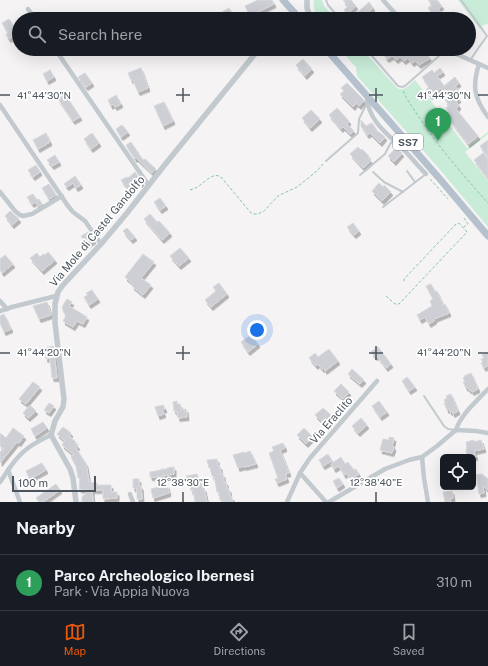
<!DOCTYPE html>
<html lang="en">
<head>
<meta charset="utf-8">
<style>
	body { margin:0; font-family:"Public Sans",sans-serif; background:#242831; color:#f1f3f6 }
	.controls { position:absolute; right:12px; bottom:12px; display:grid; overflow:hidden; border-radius:6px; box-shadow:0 4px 16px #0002 }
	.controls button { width:36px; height:36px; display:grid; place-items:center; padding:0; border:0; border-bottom:1px solid #363941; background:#171b24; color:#f1f3f6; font:20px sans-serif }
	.scale { position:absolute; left:12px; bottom:10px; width:84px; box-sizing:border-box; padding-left:4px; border:2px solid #4c555e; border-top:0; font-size:11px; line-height:14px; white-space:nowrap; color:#4c555e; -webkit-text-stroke:3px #fff; paint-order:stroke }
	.you { position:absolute; left:257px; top:330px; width:14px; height:14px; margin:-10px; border:3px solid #fff; border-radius:50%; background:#1a73e8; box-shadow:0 0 0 6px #1a73e833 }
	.badge { display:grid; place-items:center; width:26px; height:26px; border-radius:50%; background:#ea580c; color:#fff; font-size:13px; font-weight:700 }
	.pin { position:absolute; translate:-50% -33px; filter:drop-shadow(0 1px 2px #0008) }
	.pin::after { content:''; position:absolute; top:21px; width:14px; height:12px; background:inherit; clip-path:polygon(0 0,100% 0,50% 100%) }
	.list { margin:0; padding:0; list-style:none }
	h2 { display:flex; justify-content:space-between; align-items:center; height:52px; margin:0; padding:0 16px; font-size:17px }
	h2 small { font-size:13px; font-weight:400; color:#9ea1a6 }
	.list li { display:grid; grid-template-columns:26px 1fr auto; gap:12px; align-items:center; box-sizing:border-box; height:56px; padding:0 16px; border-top:1px solid #363941 }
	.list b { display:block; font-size:15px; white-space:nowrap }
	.list p { margin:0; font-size:13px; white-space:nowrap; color:#9ea1a6 }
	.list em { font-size:13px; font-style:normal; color:#9ea1a6 }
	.icon { flex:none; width:22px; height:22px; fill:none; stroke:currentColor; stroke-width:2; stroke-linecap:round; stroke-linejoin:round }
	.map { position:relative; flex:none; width:488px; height:502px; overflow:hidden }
	.search { position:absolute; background:#171b24; box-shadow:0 4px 16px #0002; left:12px; right:12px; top:12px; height:44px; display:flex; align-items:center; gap:10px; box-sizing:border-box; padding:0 14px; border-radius:22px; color:#9ea1a6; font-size:15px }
	.sheet { height:108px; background:#171b24 }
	nav { display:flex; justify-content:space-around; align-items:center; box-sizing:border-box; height:56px; border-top:1px solid #363941; background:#171b24; font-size:11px; color:#9ea1a6 }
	nav a { display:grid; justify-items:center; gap:2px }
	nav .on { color:#ea580c }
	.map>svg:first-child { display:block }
	.green { fill:#c8ecd8 }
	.building { fill:#cdcfd4; stroke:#d8d9dd; filter:url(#shadow) }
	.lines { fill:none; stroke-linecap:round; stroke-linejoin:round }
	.path { stroke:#83c7a9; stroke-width:1; stroke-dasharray:3 2; stroke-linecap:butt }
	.service { stroke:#c2c9cf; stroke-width:2 }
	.minor { stroke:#c2c9cf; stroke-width:4.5 }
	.tertiary { stroke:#c2c9cf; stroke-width:5.5 }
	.primary { stroke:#b6c1ce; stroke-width:7 }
	.ticks { fill:none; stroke:#4c555e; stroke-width:1.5 }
	.labels { text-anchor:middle; stroke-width:3.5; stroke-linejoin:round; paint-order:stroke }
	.shield { fill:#fff; stroke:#82888e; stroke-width:1 }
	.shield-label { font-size:10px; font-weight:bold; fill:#4c555e }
	.street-label { font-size:11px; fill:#4c555e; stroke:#fff }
	.ticks-label { font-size:10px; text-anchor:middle; fill:#4c555e; stroke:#fff; stroke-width:3.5; stroke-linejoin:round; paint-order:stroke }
</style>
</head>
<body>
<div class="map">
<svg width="488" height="502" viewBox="0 0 488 502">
	<defs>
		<filter id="shadow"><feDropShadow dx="2" dy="3.5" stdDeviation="0" flood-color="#0004"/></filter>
	</defs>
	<rect width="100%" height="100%" fill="#f5f3f3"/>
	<g class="green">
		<path d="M 314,0 L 322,0 L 324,6 L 336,19 L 319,19 C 315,13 313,7 314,0 Z"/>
		<path d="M 458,0 L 488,0 L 488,24 L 483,25 L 480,29 Z"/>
		<path d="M 336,49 L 362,49 L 397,88 C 404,92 409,85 415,80 L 467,148 L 488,132 L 488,134 L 465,152 L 488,181 L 488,227 L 436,165 L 357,76 L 356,67 L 344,54 L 340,53 Z"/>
	</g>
	<g class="building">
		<path d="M 258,0 L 272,0 L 274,4 L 250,16 L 245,6 Z"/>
		<path d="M 343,0 L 351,0 L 356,6 L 347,14 L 344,10 L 348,6 Z"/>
		<path d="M 428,0 L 437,0 L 442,6 L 438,9 L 442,14 L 436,19 L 428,19 L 433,15 L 428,8 L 432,5 Z"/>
		<path d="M 369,2 L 373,8 L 369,11 L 374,16 L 370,19 L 365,19 L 358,12 Z"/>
		<path d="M 229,8 L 236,19 L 218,19 L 224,15 L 222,12 Z"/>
		<path d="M 9,19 L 18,33 L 9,39 L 6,35 L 8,33 L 2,23 Z"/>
		<path d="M 389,49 L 395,49 L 397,51 L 399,49 L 402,49 L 405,52 L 409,49 L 413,53 L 417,50 L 421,56 L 425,52 L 430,58 L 419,65 L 415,61 L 412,63 L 408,58 L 404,61 L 400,57 L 396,60 L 392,56 L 387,59 L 384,55 Z"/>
		<path d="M 303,59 L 312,69 L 305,76 L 296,65 Z"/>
		<path d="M 141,68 L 148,88 L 138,92 L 133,80 L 131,80 L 128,73 Z"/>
		<path d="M 440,68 L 443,72 L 437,76 L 444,86 L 455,77 L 459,83 L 455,86 L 459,91 L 455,94 L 459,99 L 456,101 L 459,106 L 456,109 L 478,136 L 468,144 L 452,123 L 453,123 L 447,115 L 450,113 L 446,108 L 449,105 L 445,100 L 448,98 L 441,88 L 430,96 L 426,90 L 429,87 L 422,77 L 432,70 L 434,73 Z"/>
		<path d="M 50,70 L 54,77 L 47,81 L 43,74 Z"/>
		<path d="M 85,73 L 92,83 L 86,87 L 78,77 Z"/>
		<path d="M 347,83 L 364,100 L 364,101 L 359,106 L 356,103 L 353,107 L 340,94 L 344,91 L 341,88 Z"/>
		<path d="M 65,94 L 80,117 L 73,121 L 58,99 Z"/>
		<path d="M 116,95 L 121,104 L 115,107 L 113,104 L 111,106 L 108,100 Z"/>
		<path d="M 164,102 L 173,121 L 163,126 L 154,106 Z"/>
		<path d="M 337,108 L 349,121 L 347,124 L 354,131 L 350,134 L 343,127 L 341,129 L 329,115 Z"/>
		<path d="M 311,110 L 320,119 L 310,128 L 302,118 Z"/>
		<path d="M 361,120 L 366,126 L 372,123 L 378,132 L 379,132 L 385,137 L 380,143 L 370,133 L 367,135 L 361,126 Z"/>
		<path d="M 122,125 L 128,132 L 121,137 L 116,129 Z"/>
		<path d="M 46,133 L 50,142 L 38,149 L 33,140 Z"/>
		<path d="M 92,133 L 99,143 L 91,149 L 84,139 Z"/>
		<path d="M 488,140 L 488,157 L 480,146 Z"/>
		<path d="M 131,142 L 143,160 L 145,159 L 156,169 L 152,173 L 136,158 L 135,159 L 126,145 Z"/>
		<path d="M 358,147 L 361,150 L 362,149 L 369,156 L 368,157 L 371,161 L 363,168 L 350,154 Z"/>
		<path d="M 396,148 L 402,153 L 394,162 L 388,156 Z"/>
		<path d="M 483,153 L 488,159 L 488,178 L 474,160 Z"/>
		<path d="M 55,155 L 59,162 L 52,166 L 47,160 Z"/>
		<path d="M 36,165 L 40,172 L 33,177 L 28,170 Z"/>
		<path d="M 135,172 L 142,182 L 140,184 L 139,182 L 127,189 L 121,180 L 127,177 L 128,178 Z"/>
		<path d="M 75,176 L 81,185 L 76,188 L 73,183 L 67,187 L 64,184 Z"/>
		<path d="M 379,183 L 383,187 L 384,185 L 391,192 L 382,201 L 372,191 Z"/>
		<path d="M 49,184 L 56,195 L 49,199 L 42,188 Z"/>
		<path d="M 33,194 L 37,200 L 39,199 L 42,204 L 38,206 L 35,202 L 32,204 L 27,197 Z"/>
		<path d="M 160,198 L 166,206 L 160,210 L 154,202 Z"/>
		<path d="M 10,211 L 19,219 L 12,225 L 5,216 Z"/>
		<path d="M 150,214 L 157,222 L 159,221 L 170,233 L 162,240 L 144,219 Z"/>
		<path d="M 353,223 L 359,231 L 354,235 L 347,227 Z"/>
		<path d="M 127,228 L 135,237 L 131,240 L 123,231 Z"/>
		<path d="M 88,232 L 94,240 L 87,245 L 81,236 Z"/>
		<path d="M 180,248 L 189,258 L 179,266 L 170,256 Z"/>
		<path d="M 48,252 L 55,260 L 42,271 L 30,258 L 37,253 L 40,257 L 43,254 L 45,255 Z"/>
		<path d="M 143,254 L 154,262 L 141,278 L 151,285 L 143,295 L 132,286 L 133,284 L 125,277 Z"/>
		<path d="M 5,255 L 13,264 L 2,273 L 0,270 L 0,259 Z"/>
		<path d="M 219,283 L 227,294 L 211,307 L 205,300 L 216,291 L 213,287 Z"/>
		<path d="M 431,284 L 435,292 L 437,291 L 443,305 L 445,304 L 449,313 L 434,319 L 435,320 L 429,324 L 425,317 L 420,320 L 417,315 L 432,306 L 430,301 L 433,299 L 426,286 Z"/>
		<path d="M 92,290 L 98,299 L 89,305 L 84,297 L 88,295 L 86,293 Z"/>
		<path d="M 67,299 L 72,302 L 69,306 L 87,317 L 83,324 L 77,321 L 73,327 L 63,321 L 67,314 L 64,313 L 62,307 Z"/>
		<path d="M 47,302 L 51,315 L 39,319 L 33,306 Z"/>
		<path d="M 4,314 L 11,329 L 4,332 L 0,323 L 0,316 Z"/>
		<path d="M 251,335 L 258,344 L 248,352 L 241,342 Z"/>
		<path d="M 53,346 L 57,378 L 52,378 L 50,358 L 46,359 L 44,348 Z"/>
		<path d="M 378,347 L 391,364 L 386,368 L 377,356 L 375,357 L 371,352 Z"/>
		<path d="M 329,349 L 338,361 L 325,371 L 324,368 L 322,369 L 318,364 L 316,366 L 309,358 L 315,353 L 318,357 Z"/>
		<path d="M 488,353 L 488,367 L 487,366 L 484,368 L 481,363 L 483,362 L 481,359 L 484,358 L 482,355 Z"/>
		<path d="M 352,369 L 364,380 L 360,384 L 348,374 Z"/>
		<path d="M 471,373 L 478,389 L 472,392 L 471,390 L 469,390 L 467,387 L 466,388 L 463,382 L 465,382 L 463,378 L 465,377 L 464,376 Z"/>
		<path d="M 407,377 L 415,387 L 409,391 L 402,381 Z"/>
		<path d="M 33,382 L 40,387 L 26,404 L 19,399 Z"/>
		<path d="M 341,384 L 349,392 L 343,399 L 334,391 Z"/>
		<path d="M 451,394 L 458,411 L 453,414 L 452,411 L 450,412 L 449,409 L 447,410 L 444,403 L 446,403 L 444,400 L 447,398 L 446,396 Z"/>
		<path d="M 177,401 L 177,404 L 180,404 L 181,410 L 186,409 L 187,417 L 178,418 L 177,411 L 174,411 L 173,402 Z"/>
		<path d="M 379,401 L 387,412 L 380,417 L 372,406 Z"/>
		<path d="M 49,403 L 54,406 L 49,413 L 44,410 Z"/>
		<path d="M 30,405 L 36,411 L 28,418 L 23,413 Z"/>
		<path d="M 163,405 L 165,409 L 162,410 L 164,414 L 158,416 L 155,407 Z"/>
		<path d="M 323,408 L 332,416 L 324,424 L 315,415 Z"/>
		<path d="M 361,418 L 367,425 L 358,433 L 352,426 Z"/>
		<path d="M 43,422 L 47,428 L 35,436 L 31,429 Z"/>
		<path d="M 63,427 L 71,433 L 69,436 L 76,442 L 75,444 L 78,446 L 76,448 L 86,464 L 89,482 L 97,483 L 97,485 L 111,485 L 111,492 L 117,492 L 117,498 L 103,499 L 103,490 L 92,490 L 93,502 L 82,502 L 82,497 L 88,490 L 79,489 L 80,478 L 78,478 L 76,466 L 71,457 L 74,455 L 62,445 L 65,441 L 57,434 Z"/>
		<path d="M 13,428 L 24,436 L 19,443 L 17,442 L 0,463 L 0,452 L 4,449 L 0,446 L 0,433 L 6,438 Z"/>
		<path d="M 304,428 L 313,437 L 306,444 L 297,435 Z"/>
		<path d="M 389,437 L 394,438 L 392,446 L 394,447 L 392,453 L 380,450 L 383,439 L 389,440 Z"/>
		<path d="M 474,440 L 474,442 L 481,440 L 484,449 L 474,451 L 476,457 L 467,457 L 466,449 L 467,449 L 466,442 Z"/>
		<path d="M 283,443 L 285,448 L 280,450 L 289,473 L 285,474 L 287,479 L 277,483 L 275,479 L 278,478 L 269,453 L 274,451 L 272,447 Z"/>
		<path d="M 250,451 L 256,464 L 244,467 L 244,466 L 238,468 L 233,455 L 244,452 L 245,453 Z"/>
		<path d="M 328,454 L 332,461 L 323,466 L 319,460 Z"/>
		<path d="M 341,457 L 345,464 L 348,462 L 354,470 L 356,469 L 359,474 L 350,479 L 347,473 L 344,475 L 339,466 L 334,469 L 331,464 Z"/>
		<path d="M 217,459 L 218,467 L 220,466 L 221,475 L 223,474 L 224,482 L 226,482 L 227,489 L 229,489 L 230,497 L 232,497 L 232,502 L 222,502 L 221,500 L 220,500 L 219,492 L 217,492 L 214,476 L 212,476 L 210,467 L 209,468 L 207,460 Z"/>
		<path d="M 42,463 L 46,470 L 30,479 L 26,471 Z"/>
		<path d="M 174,467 L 174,474 L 162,476 L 162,477 L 150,477 L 150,472 L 161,470 L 161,469 L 167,469 L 167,468 Z"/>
		<path d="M 197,474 L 199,481 L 201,480 L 202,488 L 204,488 L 207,502 L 195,502 L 193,490 L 191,491 L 190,483 L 188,484 L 186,476 Z"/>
		<path d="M 482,474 L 488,479 L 488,490 L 483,486 L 484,493 L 479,494 L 476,475 Z"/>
		<path d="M 339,478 L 343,484 L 337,488 L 333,481 Z"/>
		<path d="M 133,479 L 139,479 L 139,486 L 141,486 L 142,499 L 137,499 L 137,488 L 133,488 Z"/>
		<path d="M 56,484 L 60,490 L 43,502 L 39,502 L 36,498 Z"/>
		<path d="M 167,485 L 169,493 L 153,498 L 151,489 Z"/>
		<path d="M 452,491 L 453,498 L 450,499 L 451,502 L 445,502 L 443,492 Z"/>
	</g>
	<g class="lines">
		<g class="path">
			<path d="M 403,91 C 407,100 413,108 419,117 C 439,148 464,176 488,203"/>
			<path d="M 430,179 L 448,199"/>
			<path d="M 190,190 C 193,189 196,188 199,186 C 206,181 213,172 221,177 L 251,213 L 254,214 L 257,214 L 263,212 L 278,196 L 297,187 L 317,171 L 323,164"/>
			<path d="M 464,218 L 468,224 L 464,227"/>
			<path d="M 386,296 L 395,304 L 399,304 L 467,232 L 460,224 L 458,223 L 456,224 L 404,279 L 404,283"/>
		</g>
		<g class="service">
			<path d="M 326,0 L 328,5 L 340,19"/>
			<path d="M 461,0 L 487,36 L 477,50 L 471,59"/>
			<path d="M 366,49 L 398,86 L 402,87 L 405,86 L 440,55 L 444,49"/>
			<path d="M 326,161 L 358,133 L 359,119 L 365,107 L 367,106"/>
			<path d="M 407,171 L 415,182"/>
			<path d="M 373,172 L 384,182 L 403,192"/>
			<path d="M 360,175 L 385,154 L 390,144 L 393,141"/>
			<path d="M 383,207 L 426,174"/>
			<path d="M 424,396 L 444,426 L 448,429 L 455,430"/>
		</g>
		<g class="minor">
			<path d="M 383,0 L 400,19"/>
			<path d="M 28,9 L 35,19"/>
			<path d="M 55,49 L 149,186"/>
			<path d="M 445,49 L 488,68"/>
			<path d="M 479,64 C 472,86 474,98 488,117"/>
			<path d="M 367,97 C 368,120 387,134 403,149 C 411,157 418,166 426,174"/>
			<path d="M 0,105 L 68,206 L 73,212 L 85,221 L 101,244"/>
			<path d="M 0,192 L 15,211 L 20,215 L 23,216 L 32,214 L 62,196"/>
			<path d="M 0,301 L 7,309"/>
			<path d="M 0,311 L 12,307 L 56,296"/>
			<path d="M 456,430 C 461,414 477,401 488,389"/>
			<path d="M 456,430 L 476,431 L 488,433"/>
			<path d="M 422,457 L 424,478 L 428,502"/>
			<path d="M 8,470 L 20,502"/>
			<path d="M 300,473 L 310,458 L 377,381"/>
			<path d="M 0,482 C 4,477 7,471 11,466 C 22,450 34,443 51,435"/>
			<path d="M 130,494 L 133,502"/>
			<path d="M 287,502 L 300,473 L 326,502"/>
			<path d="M 329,502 L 385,469 L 409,460 L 422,457 L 437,446 L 456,430"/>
		</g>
		<g class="tertiary">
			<path d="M 307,0 L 307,8 L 311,19"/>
			<path d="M 285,19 L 294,12"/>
			<path d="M 76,502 L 73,478 L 70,469 L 51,435 L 55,421 L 63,407 L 64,399 L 55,323 L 55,304 L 58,292 L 63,285 L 101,244 L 127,213 L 167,162 L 259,49"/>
		</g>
		<g class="primary">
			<path d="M 283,0 L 300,19"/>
			<path d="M 326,49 L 439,178 L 488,236"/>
		</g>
	</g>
	<path class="ticks" d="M 183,88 L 183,102M 376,88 L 376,102M 0,95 L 10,95M 176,95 L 190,95M 369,95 L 383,95M 478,95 L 488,95M 183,346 L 183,360M 376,346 L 376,360M 0,353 L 10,353M 176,353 L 190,353M 369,353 L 383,353M 478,353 L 488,353M 183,492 L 183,502M 376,492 L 376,502"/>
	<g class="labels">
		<rect class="shield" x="393" y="134" width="30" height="16" rx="3"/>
		<g class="shield-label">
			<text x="408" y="146">SS7</text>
		</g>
		<g class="street-label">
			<text transform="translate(97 231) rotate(-50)" y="4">Via Mole di Castel Gandolfo</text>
			<text transform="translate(331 420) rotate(-49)" y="4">Via Eraclito</text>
		</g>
	</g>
	<g class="ticks-label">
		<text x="44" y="99">41°44'30"N</text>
		<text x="444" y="99">41°44'30"N</text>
		<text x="44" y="356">41°44'20"N</text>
		<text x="444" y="356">41°44'20"N</text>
		<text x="183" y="486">12°38'30"E</text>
		<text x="376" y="486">12°38'40"E</text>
	</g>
</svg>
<div class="controls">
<button><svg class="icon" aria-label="locate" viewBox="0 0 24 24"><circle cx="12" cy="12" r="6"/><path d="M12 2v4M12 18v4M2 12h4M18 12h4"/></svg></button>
</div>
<div class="scale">100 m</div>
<div class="you"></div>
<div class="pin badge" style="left:438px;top:141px;background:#2e9e5b">1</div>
<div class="search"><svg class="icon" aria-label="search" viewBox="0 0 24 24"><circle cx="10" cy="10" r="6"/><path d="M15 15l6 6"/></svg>Search here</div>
</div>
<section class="sheet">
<h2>Nearby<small></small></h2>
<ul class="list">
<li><span class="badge" style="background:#2e9e5b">1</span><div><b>Parco Archeologico Ibernesi</b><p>Park · Via Appia Nuova</p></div><em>310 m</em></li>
</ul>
</section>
<nav>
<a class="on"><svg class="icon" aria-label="map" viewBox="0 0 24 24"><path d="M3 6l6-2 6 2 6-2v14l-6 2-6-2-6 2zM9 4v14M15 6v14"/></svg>Map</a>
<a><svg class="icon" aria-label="directions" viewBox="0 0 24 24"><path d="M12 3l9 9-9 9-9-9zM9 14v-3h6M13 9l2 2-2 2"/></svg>Directions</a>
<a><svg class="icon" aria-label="saved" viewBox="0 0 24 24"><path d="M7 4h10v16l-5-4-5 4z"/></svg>Saved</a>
</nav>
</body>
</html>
